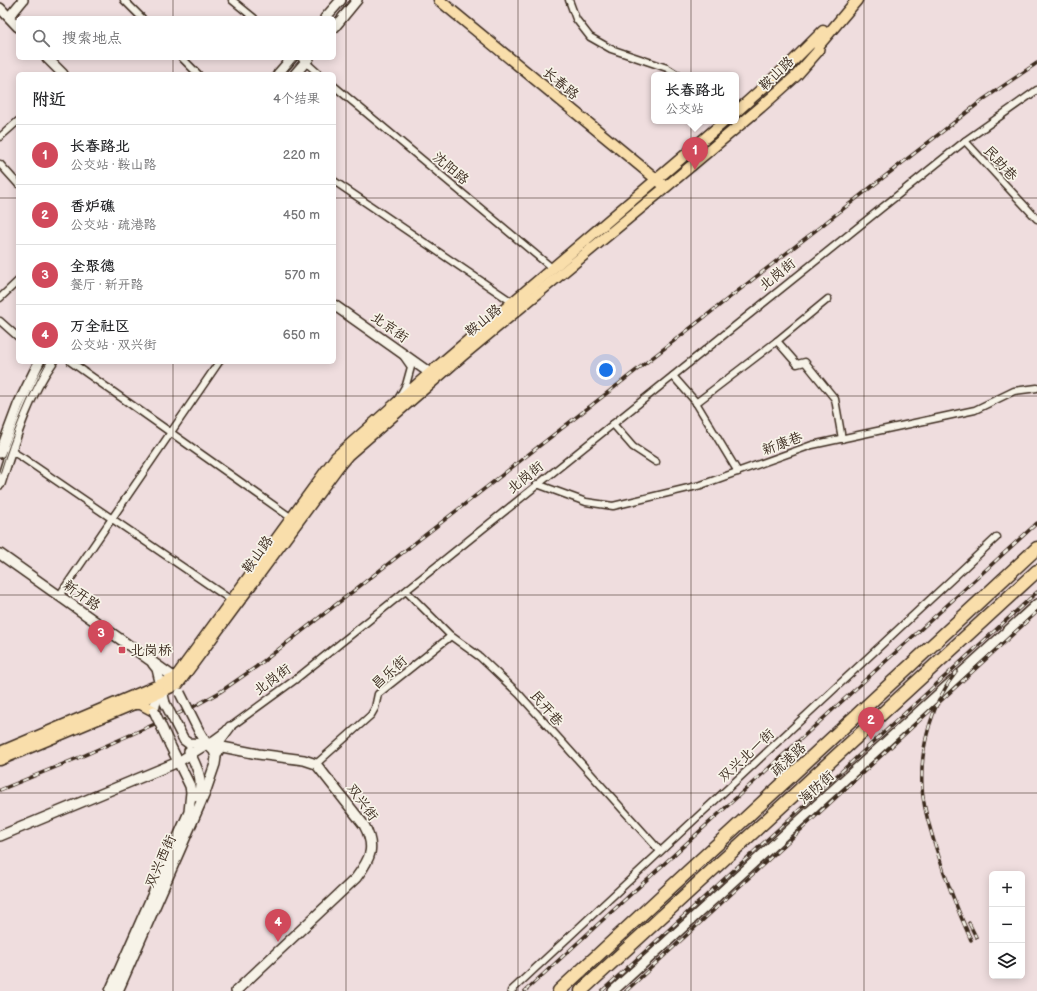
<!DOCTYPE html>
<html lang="zh">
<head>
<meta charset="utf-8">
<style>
	body { margin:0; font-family:"Balsamiq Sans","LXGW WenKai TC",sans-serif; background:#f6f6f6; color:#202124 }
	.controls { position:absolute; right:12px; bottom:12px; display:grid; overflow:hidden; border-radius:6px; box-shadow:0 2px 10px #0003 }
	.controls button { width:36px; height:36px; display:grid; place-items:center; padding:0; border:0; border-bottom:1px solid #e0e0e0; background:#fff; color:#202124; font:20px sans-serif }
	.you { position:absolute; left:606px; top:370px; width:14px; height:14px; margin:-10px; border:3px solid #fff; border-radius:50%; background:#1a73e8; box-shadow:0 0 0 6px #1a73e833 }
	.badge { display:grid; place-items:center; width:26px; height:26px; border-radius:50%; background:#d1495b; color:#fff; font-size:13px; font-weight:700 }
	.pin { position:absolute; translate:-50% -33px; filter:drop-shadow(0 1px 2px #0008) }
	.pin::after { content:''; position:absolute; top:21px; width:14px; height:12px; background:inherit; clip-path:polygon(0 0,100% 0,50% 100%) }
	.popup { position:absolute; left:651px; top:72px; width:88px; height:52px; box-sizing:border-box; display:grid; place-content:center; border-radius:6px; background:#fff; filter:drop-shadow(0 1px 3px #0005); font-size:13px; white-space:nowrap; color:#757577 }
	.popup b { font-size:15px; color:#202124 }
	.popup::after { content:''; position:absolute; left:50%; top:100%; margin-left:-8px; border:8px solid transparent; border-top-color:#fff }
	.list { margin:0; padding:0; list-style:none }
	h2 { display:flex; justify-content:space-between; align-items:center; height:52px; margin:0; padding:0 16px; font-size:17px }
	h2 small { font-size:13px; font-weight:400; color:#757577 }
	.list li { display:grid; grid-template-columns:26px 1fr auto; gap:12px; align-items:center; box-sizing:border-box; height:60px; padding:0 16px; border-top:1px solid #e0e0e0 }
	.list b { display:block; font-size:15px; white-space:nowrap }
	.list p { margin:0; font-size:13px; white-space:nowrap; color:#757577 }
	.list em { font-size:13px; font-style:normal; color:#757577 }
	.icon { flex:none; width:22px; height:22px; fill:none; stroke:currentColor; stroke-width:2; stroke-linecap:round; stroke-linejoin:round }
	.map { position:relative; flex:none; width:1037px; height:991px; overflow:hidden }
	.search { position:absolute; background:#fff; box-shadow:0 2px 10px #0003; left:16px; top:16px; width:320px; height:44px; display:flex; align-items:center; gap:10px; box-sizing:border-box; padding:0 14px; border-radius:6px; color:#757577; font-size:15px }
	.panel { position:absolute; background:#fff; box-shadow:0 2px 10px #0003; left:16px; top:72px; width:320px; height:292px; border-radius:6px }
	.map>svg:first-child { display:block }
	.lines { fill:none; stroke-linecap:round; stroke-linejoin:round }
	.street-casing { stroke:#3b2a1e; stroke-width:9 }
	.secondary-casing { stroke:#3b2a1e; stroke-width:12 }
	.primary-casing { stroke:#3b2a1e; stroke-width:13 }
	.highway-casing { stroke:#3b2a1e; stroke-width:15 }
	.street { stroke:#f7f3e8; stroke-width:6 }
	.secondary { stroke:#f7f3e8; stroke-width:9 }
	.primary { stroke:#f9deab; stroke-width:10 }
	.highway { stroke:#f9deab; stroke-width:12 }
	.tram { stroke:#3b2a1e; stroke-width:1 }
	.rail-casing { stroke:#3b2a1e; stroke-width:3.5 }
	.rail { stroke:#f7f3e8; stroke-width:2; stroke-dasharray:6; stroke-linecap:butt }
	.secondary-bridge-casing { stroke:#3b2a1e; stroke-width:12; stroke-linecap:butt }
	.secondary-bridge { stroke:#f7f3e8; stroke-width:9 }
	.grid { fill:none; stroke:#3b2a1e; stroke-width:1; stroke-opacity:0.55 }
	.poi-dot { fill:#d1495b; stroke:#f7f3e8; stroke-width:1.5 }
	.labels { text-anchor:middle; stroke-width:3.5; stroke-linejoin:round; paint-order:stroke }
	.street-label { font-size:14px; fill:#3b2a1e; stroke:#f7f3e8 }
	.poi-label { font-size:14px; fill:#3b2a1e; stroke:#f7f3e8; text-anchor:start }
</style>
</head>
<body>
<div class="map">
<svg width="1037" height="991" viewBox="0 0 1037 991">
	<rect width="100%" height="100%" fill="#efddde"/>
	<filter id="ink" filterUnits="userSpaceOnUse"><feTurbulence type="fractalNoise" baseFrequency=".025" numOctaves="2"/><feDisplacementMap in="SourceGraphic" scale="8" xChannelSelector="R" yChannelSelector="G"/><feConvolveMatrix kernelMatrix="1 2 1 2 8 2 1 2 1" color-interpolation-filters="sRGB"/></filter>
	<g filter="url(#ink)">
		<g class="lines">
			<g class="street-casing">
				<g id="street">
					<path d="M 124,0 L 142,18"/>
					<path d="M 232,0 L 254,18"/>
					<path d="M 569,0 L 576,19 L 590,37 L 611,49 L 667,68 L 678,75"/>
					<path d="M 182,58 L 198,74"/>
					<path d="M 301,58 L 319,74"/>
					<path d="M 334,86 L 552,268"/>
					<path d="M 0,137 L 18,121"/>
					<path d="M 965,141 L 1037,219"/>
					<path d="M 0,164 L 18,184"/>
					<path d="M 334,181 L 512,302"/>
					<path d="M 0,298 L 18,281"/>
					<path d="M 0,321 L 18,337"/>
					<path d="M 777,341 L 797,364 L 805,362 L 835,399 L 842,439"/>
					<path d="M 71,362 L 293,519"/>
					<path d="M 673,376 L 695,401 L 738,472"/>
					<path d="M 398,399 L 406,385 L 411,367 L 404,357"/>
					<path d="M 696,403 L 777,341 L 828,299"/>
					<path d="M 613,424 L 633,447 L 656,462"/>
					<path d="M 8,449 L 23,458 L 231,600"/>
					<path d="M 537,484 L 586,502 L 613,506 L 701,485 L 812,445 L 975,410 L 1014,391 L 1037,388"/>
					<path d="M 406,591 L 451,636 L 480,657 L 519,694 L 660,851"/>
					<path d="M 59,596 L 219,362"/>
					<path d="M 207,744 L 296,679 L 965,141 L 1037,90"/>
					<path d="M 316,764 L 371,715 L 375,708 L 378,694 L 451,636"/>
					<path d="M 511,991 L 997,537"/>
				</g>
			</g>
			<g class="secondary-casing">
				<g id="secondary">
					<path d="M 0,8 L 18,27"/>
					<path d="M 9,17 L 23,0"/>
					<path d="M 325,18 L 341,0"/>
					<path d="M 334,28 L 357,0"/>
					<path d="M 47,58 L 63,74"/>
					<path d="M 278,74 L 292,58"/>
					<path d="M 295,74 L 309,58"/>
					<path d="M 334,305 L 430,373"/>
					<path d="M 0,453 L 18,405 L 39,362"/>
					<path d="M 0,484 C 13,444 27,396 52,362"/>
					<path d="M 0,554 L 175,678 L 178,683"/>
					<path d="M 153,664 L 157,669 L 165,703"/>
					<path d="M 154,711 L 156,701 L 162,692"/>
					<path d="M 184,740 L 188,743 L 207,744 L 258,754 L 304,760 L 316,764 L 364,825 C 376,847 371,858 356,878 L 236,991"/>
					<path d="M 189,751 C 196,766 205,780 197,797"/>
					<path d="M 218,752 L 221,739 L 230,727"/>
					<path d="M 0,836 L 178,762 L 207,744"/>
					<path d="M 110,991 L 189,812 L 191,792 L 190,786 L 170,745"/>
					<path d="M 118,991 L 205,793 L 215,764 L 216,757 L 214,751 L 207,744 L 199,731"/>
					<path d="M 613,991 L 1037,604"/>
				</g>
			</g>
			<g class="primary-casing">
				<g id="primary">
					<path d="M 439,0 L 661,183"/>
					<path d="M 736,112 L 792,62 L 823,31"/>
					<path d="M 134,704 L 178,684 L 338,467 L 348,455 L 462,356 L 666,187 L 761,107 L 796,76 L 818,51 L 819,45 L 857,0"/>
					<path d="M 0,752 L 175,678 L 336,457 L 430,373 L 725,121"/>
					<path d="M 0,760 L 134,704 L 141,704 L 154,711"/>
				</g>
			</g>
			<g class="highway-casing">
				<g id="highway">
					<path d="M 559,991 L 1037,548"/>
					<path d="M 581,991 L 1037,571"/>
				</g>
			</g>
			<use href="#street" class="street"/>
			<use href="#secondary" class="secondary"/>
			<use href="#primary" class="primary"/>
			<use href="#highway" class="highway"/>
			<g class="tram">
				<path d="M 334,20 L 351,0"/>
				<path d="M 284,74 L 297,58"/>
				<path d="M 0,474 C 12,435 27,398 47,362"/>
			</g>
			<g class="rail-casing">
				<g id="rail">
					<path d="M 957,671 C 932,702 920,747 922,786 C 923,807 930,828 936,848 C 946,880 957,909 971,940"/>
					<path d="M 0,790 L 85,755 L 193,707 L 220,692 L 256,667 L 984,99 L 1037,63"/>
					<path d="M 969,923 L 976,937"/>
					<path d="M 525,991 L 1037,523"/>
					<path d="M 602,991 L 1037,592"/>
					<path d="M 626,991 L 1037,612"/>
				</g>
			</g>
			<use href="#rail" class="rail"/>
			<g class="secondary-bridge-casing">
				<g id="secondary-bridge">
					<path d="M 180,693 L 199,731"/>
					<path d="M 165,703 L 183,738"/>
					<path d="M 154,711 L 170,745"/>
				</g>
			</g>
			<use href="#secondary-bridge" class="secondary-bridge"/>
		</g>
	</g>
	<path class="grid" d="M 173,0 L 173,18M 346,0 L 346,991M 518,0 L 518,991M 691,0 L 691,991M 864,0 L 864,991M 173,58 L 173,74M 0,198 L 18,198M 334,198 L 1037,198M 173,362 L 173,991M 0,396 L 1037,396M 0,595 L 1037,595M 0,793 L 1037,793"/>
	<rect class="poi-dot" x="118" y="646" width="8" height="8" rx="2"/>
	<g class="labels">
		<g class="street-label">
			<text transform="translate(776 73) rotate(-44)" y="5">鞍山路</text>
			<text transform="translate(561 83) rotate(40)" y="5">长春路</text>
			<text transform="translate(1001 163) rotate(47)" y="5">民助巷</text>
			<text transform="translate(451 168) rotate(40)" y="5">沈阳路</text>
			<text transform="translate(777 274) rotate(-39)" y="5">北岗街</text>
			<text transform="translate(483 320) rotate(-39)" y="5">鞍山路</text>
			<text transform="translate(390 327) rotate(35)" y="5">北京街</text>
			<text transform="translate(782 443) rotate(-20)" y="5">新康巷</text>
			<text transform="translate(525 477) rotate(-39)" y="5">北岗街</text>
			<text transform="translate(257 554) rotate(-54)" y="5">鞍山路</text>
			<text transform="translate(82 595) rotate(35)" y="5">新开路</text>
			<text transform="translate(389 672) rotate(-42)" y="5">昌乐街</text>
			<text transform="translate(272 679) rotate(-36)" y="5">北岗街</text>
			<text transform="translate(547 708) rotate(49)" y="5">民开巷</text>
			<text transform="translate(746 755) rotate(-43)" y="5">双兴北一街</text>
			<text transform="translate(788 759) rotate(-43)" y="5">疏港路</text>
			<text transform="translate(816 787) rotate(-42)" y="5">海防街</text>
			<text transform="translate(363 802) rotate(54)" y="5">双兴街</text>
			<text transform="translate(160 861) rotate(-66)" y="5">双兴西街</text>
		</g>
		<g class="poi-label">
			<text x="130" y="655">北岗桥</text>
		</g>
	</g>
</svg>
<div class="controls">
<button>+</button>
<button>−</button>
<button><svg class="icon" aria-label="layers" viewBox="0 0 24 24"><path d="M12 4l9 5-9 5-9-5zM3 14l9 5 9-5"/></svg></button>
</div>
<div class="you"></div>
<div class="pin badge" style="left:695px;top:170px">1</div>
<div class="popup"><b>长春路北</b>公交站</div>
<div class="pin badge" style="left:871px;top:740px">2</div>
<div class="pin badge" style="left:101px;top:653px">3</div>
<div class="pin badge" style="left:278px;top:942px">4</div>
<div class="search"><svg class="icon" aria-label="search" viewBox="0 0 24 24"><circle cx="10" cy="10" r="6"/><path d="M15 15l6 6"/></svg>搜索地点</div>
<section class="panel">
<h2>附近<small>4个结果</small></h2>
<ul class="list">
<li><span class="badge">1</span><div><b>长春路北</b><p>公交站 · 鞍山路</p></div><em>220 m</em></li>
<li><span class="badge">2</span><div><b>香炉礁</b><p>公交站 · 疏港路</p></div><em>450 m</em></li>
<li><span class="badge">3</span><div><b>全聚德</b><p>餐厅 · 新开路</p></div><em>570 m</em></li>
<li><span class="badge">4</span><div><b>万全社区</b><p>公交站 · 双兴街</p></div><em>650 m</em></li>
</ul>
</section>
</div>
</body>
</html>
